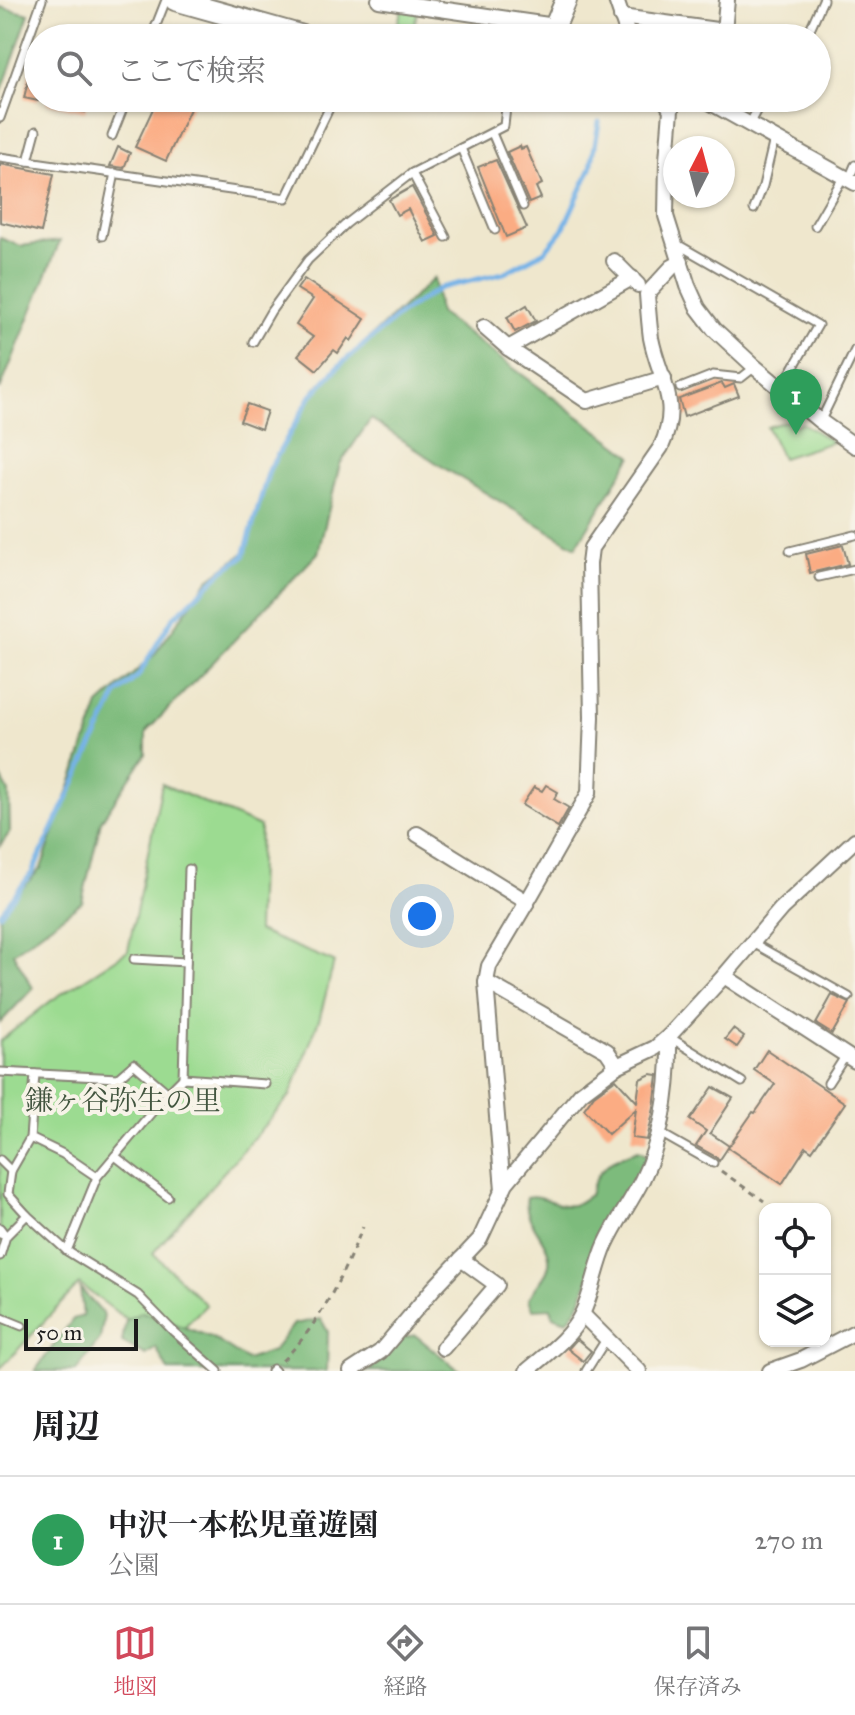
<!DOCTYPE html>
<html lang="ja">
<head>
<meta charset="utf-8">
<style>
	body { margin:0; font-family:"IM FELL Great Primer","Noto Serif JP",serif; background:#f6f6f6; color:#202124 }
	.controls { position:absolute; right:24px; bottom:24px; display:grid; overflow:hidden; border-radius:16px; box-shadow:0 2px 6px #0004 }
	.controls button { width:72px; height:72px; display:grid; place-items:center; padding:0; border:0; border-bottom:2px solid #e0e0e0; background:#fff; color:#202124; font:40px sans-serif }
	.compass { position:absolute; left:663px; top:136px; width:72px; height:72px; border-radius:50%; background:#fff; box-shadow:0 2px 6px #0004; rotate:6deg }
	.scale { position:absolute; left:24px; bottom:20px; width:114px; box-sizing:border-box; padding-left:8px; border:4px solid #1c1c1c; border-top:0; font-size:22px; line-height:28px; white-space:nowrap; color:#1c1c1c; -webkit-text-stroke:6px #f7f3e8; paint-order:stroke }
	.you { position:absolute; left:422px; top:916px; width:28px; height:28px; margin:-20px; border:6px solid #fff; border-radius:50%; background:#1a73e8; box-shadow:0 0 0 12px #1a73e833 }
	.badge { display:grid; place-items:center; width:52px; height:52px; border-radius:50%; background:#d1495b; color:#fff; font-size:26px; font-weight:700 }
	.pin { position:absolute; translate:-50% -66px; filter:drop-shadow(0 2px 4px #0008) }
	.pin::after { content:''; position:absolute; top:42px; width:28px; height:24px; background:inherit; clip-path:polygon(0 0,100% 0,50% 100%) }
	.list { margin:0; padding:0; list-style:none }
	h2 { display:flex; justify-content:space-between; align-items:center; height:104px; margin:0; padding:0 32px; font-size:34px }
	h2 small { font-size:26px; font-weight:400; color:#757577 }
	.list li { display:grid; grid-template-columns:52px 1fr auto; gap:24px; align-items:center; box-sizing:border-box; height:128px; padding:0 32px; border-top:2px solid #e0e0e0 }
	.list b { display:block; font-size:30px; white-space:nowrap }
	.list p { margin:0; font-size:26px; white-space:nowrap; color:#757577 }
	.list em { font-size:26px; font-style:normal; color:#757577 }
	.icon { flex:none; width:44px; height:44px; fill:none; stroke:currentColor; stroke-width:2; stroke-linecap:round; stroke-linejoin:round }
	.map { position:relative; flex:none; width:855px; height:1371px; overflow:hidden }
	.search { position:absolute; background:#fff; box-shadow:0 2px 6px #0004; left:24px; right:24px; top:24px; height:88px; display:flex; align-items:center; gap:20px; box-sizing:border-box; padding:0 28px; border-radius:44px; color:#757577; font-size:30px }
	.sheet { height:232px; background:#fff }
	nav { display:flex; justify-content:space-around; align-items:center; box-sizing:border-box; height:112px; border-top:2px solid #e0e0e0; background:#fff; font-size:22px; color:#757577 }
	nav a { display:grid; justify-items:center; gap:4px }
	nav .on { color:#d1495b }
	.map>svg:first-child { display:block }
	.green { fill:#9cdb91; stroke:#5c7c56; stroke-width:2 }
	.forest { fill:#7dbb7b; stroke:#4c6c4c; stroke-width:2 }
	.lines { fill:none; stroke-linecap:round; stroke-linejoin:round }
	.stream { stroke:#74b2e7; stroke-width:5 }
	.building { fill:#fbac83 }
	.lane-casing { stroke:#868274; stroke-width:11 }
	.street-casing { stroke:#868274; stroke-width:18 }
	.secondary-casing { stroke:#868274; stroke-width:24 }
	.path { stroke:#868274; stroke-width:3; stroke-dasharray:6 6; stroke-linecap:butt }
	.lane { stroke:#fff; stroke-width:7 }
	.street { stroke:#fff; stroke-width:14 }
	.secondary { stroke:#fff; stroke-width:20 }
	.labels { text-anchor:middle; stroke-width:8; stroke-linejoin:round; paint-order:stroke }
	.park-label { font-size:28px; fill:#42553f; stroke:#f7f3e8 }
</style>
</head>
<body>
<div class="map">
<svg width="855" height="1371" viewBox="0 0 855 1371">
	<rect width="100%" height="100%" fill="#f7f3e8"/>
	<filter id="ink" filterUnits="userSpaceOnUse"><feTurbulence type="fractalNoise" baseFrequency=".0125" numOctaves="2"/><feDisplacementMap in="SourceGraphic" scale="16" xChannelSelector="R" yChannelSelector="G"/><feConvolveMatrix kernelMatrix="1 2 1 2 8 2 1 2 1" color-interpolation-filters="sRGB"/></filter>
	<filter id="wash" filterUnits="userSpaceOnUse"><feTurbulence type="fractalNoise" baseFrequency=".006" numOctaves="4" result="noise"/><feDisplacementMap in="SourceGraphic" scale="32" xChannelSelector="R" yChannelSelector="G"/><feGaussianBlur stdDeviation="1.8" result="paint"/><feColorMatrix in="noise" values="0 0 0 0 0 0 0 0 0 0 0 0 0 0 0 0 0 1.4 0 .05"/><feComposite in="paint" operator="in"/></filter>
	<g filter="url(#wash)">
		<rect width="100%" height="100%" fill="#efe7cd"/>
		<g class="green">
			<path d="M 402,8 L 418,11 L 410,38 L 394,38 Z"/>
			<path d="M 786,421 L 792,426 L 802,423 L 833,442 L 782,458 L 767,427 Z"/>
			<path d="M 162,784 L 260,827 L 257,931 L 334,962 L 320,1017 L 290,1096 L 153,1253 L 206,1305 L 172,1339 L 126,1319 L 79,1284 L 0,1369 L 0,1041 L 52,1000 L 128,951 Z"/>
		</g>
		<g class="forest">
			<path d="M 0,7 L 29,14 L 0,96 Z"/>
			<path d="M 0,238 L 21,246 L 60,241 L 0,390 Z"/>
			<path d="M 434,278 L 439,313 L 632,456 L 576,547 L 444,468 L 371,419 L 340,464 L 318,553 L 146,732 L 146,754 L 101,821 L 82,902 L 13,953 L 33,988 L 0,1023 L 0,912 L 41,868 L 99,705 L 154,655 L 209,579 L 244,553 L 269,468 L 316,388 Z"/>
			<path d="M 0,775 L 9,792 L 10,832 L 0,846 Z"/>
			<path d="M 639,1150 L 648,1155 L 623,1202 L 608,1217 L 607,1230 L 578,1307 L 567,1321 L 553,1316 L 551,1308 L 533,1309 L 529,1299 C 534,1288 543,1280 547,1271 C 559,1244 521,1226 527,1197 C 544,1193 556,1208 573,1205 C 578,1204 585,1198 590,1195 C 597,1166 613,1158 639,1150 Z"/>
			<path d="M 80,1288 L 104,1315 L 100,1339 L 76,1371 L 35,1371 L 73,1319 L 83,1316 Z"/>
			<path d="M 142,1312 L 211,1337 L 247,1360 L 273,1351 L 294,1324 L 321,1319 L 328,1332 L 327,1371 L 168,1371 L 156,1348 L 146,1355 L 122,1342 L 126,1320 Z"/>
			<path d="M 415,1335 L 460,1371 L 368,1371 L 384,1358 L 402,1338 Z"/>
		</g>
		<g class="lines">
			<path class="stream" d="M 0,914 L 32,873 L 117,694 L 138,676 L 172,619 L 224,570 L 244,556 L 269,470 L 311,396 L 340,365 L 403,312 L 440,288 L 504,273 L 545,251 L 562,231 L 591,168 L 599,122"/>
		</g>
		<g id="blocks">
			<g class="building">
				<path d="M 33,59 L 38,60 L 38,101 L 24,98 Z"/>
				<path d="M 48,98 L 88,98 L 85,112 L 47,103 Z"/>
				<path d="M 158,98 L 195,98 L 166,161 L 135,147 Z"/>
				<path d="M 520,146 L 521,149 L 526,147 L 542,184 L 536,187 L 541,198 L 529,203 L 507,152 Z"/>
				<path d="M 118,147 L 130,153 L 124,168 L 110,166 Z"/>
				<path d="M 496,160 L 527,228 L 506,237 L 478,167 Z"/>
				<path d="M 0,164 L 54,174 L 41,232 L 0,222 Z"/>
				<path d="M 412,187 L 438,236 L 425,242 L 408,209 L 397,215 L 389,200 Z"/>
				<path d="M 304,279 L 365,319 L 351,341 L 348,338 L 338,353 L 334,350 L 317,370 L 298,355 L 313,337 L 296,325 L 313,299 L 297,289 Z"/>
				<path d="M 527,305 L 536,321 L 515,332 L 507,317 Z"/>
				<path d="M 722,383 L 725,388 L 734,384 L 739,396 L 684,417 L 679,399 Z"/>
				<path d="M 247,404 L 267,411 L 261,429 L 240,421 Z"/>
				<path d="M 843,545 L 848,564 L 810,573 L 806,554 Z"/>
				<path d="M 546,785 L 558,792 L 554,799 L 569,808 L 558,827 L 522,805 L 534,787 L 542,791 Z"/>
				<path d="M 832,995 L 850,1003 L 832,1034 L 816,1024 Z"/>
				<path d="M 733,1029 L 744,1037 L 737,1047 L 725,1039 Z"/>
				<path d="M 767,1050 L 845,1103 L 812,1151 L 806,1147 L 782,1184 L 728,1148 L 753,1112 L 755,1113 L 775,1084 L 754,1070 Z"/>
				<path d="M 651,1074 L 658,1075 L 654,1108 L 647,1140 L 632,1138 L 636,1109 L 608,1134 L 584,1109 L 594,1095 L 616,1079 L 637,1102 L 640,1079 Z"/>
				<path d="M 713,1087 L 733,1098 L 710,1133 L 729,1146 L 719,1161 L 716,1157 L 696,1146 L 706,1131 L 690,1120 Z"/>
				<path d="M 577,1339 L 591,1351 L 583,1361 L 568,1349 Z"/>
			</g>
		</g>
	</g>
	<g filter="url(#ink)">
		<use href="#blocks" fill-opacity="0" stroke="#868274" stroke-width="2"/>
		<g class="lines">
			<g class="lane-casing">
				<g id="lane">
					<path d="M 151,38 L 166,0"/>
					<path d="M 806,38 L 823,0"/>
					<path d="M 0,118 L 42,0"/>
					<path d="M 750,123 L 763,98"/>
					<path d="M 492,133 L 523,206"/>
					<path d="M 112,136 L 127,98"/>
					<path d="M 461,148 L 495,230"/>
					<path d="M 0,157 L 286,198 L 334,98"/>
					<path d="M 28,161 L 36,131"/>
					<path d="M 412,173 L 446,237"/>
					<path d="M 849,179 L 855,165"/>
					<path d="M 754,209 L 763,186 L 774,139"/>
					<path d="M 815,226 L 844,176"/>
					<path d="M 102,236 L 115,173"/>
					<path d="M 677,244 L 818,325 L 781,389"/>
					<path d="M 253,342 L 271,311 L 308,260 L 346,224 L 412,173 L 504,126 L 507,98"/>
					<path d="M 680,388 L 713,375 L 741,378 L 755,367"/>
					<path d="M 821,420 L 855,350"/>
					<path d="M 790,551 L 855,535"/>
					<path d="M 819,577 L 855,569"/>
					<path d="M 753,943 L 849,997"/>
					<path d="M 134,959 L 186,962"/>
					<path d="M 671,1038 L 742,1082"/>
					<path d="M 0,1072 L 118,1078 L 134,1064 L 168,1093 L 97,1177 L 67,1251"/>
					<path d="M 35,1074 L 30,1138 L 11,1171 L 8,1194 L 27,1215 L 67,1251 L 138,1295 L 174,1332 L 218,1371"/>
					<path d="M 183,1078 L 189,869"/>
					<path d="M 828,1083 L 846,1055"/>
					<path d="M 168,1093 L 183,1078 L 265,1084"/>
					<path d="M 660,1133 L 713,1163"/>
					<path d="M 30,1138 L 63,1154 L 97,1177"/>
					<path d="M 115,1156 L 168,1197"/>
					<path d="M 0,1160 L 11,1171"/>
					<path d="M 0,1228 L 6,1236 L 0,1234"/>
					<path d="M 0,1256 L 6,1236 L 27,1215"/>
					<path d="M 0,1317 L 22,1326"/>
					<path d="M 271,1371 L 273,1369 L 275,1371"/>
					<path d="M 586,1371 L 607,1338"/>
				</g>
			</g>
			<g class="street-casing">
				<g id="street">
					<path d="M 379,0 L 555,26"/>
					<path d="M 616,0 L 629,38"/>
					<path d="M 621,17 L 724,31 L 727,0"/>
					<path d="M 664,98 L 671,110 L 667,160 L 666,216 L 688,286 L 698,308 L 714,329 L 755,367 L 820,421 L 855,446"/>
					<path d="M 702,98 L 855,183"/>
					<path d="M 614,261 L 638,285"/>
					<path d="M 484,327 L 508,348 L 587,401 L 664,378"/>
					<path d="M 508,348 L 632,278"/>
					<path d="M 417,834 L 527,902"/>
					<path d="M 724,976 L 855,1061"/>
					<path d="M 486,982 L 607,1051 L 617,1066"/>
					<path d="M 503,1190 L 486,982 L 489,966 L 527,902 L 589,793 L 592,717 L 589,564 L 591,548 L 661,447 C 682,401 659,380 651,338 C 649,323 648,308 647,294 L 672,267 L 681,262"/>
					<path d="M 582,1314 L 639,1371"/>
					<path d="M 443,1348 L 497,1285 L 461,1259"/>
					<path d="M 351,1371 L 380,1352 L 433,1289 L 480,1239 L 506,1183 L 581,1093 L 617,1066 L 655,1048 L 669,1036 L 724,976 L 781,909 L 855,840"/>
					<path d="M 527,1371 C 547,1354 570,1338 582,1314 C 593,1292 596,1266 606,1244 C 616,1222 631,1202 642,1180 C 664,1135 670,1086 669,1036"/>
					<path d="M 770,1371 L 801,1360 L 855,1332"/>
				</g>
			</g>
			<g class="secondary-casing">
				<g id="secondary">
					<path d="M 175,0 L 310,38"/>
					<path d="M 546,38 L 555,26 L 566,0"/>
				</g>
			</g>
			<g class="path">
				<path d="M 403,38 L 411,17"/>
				<path d="M 721,1171 L 764,1201"/>
				<path d="M 282,1361 C 320,1325 343,1274 363,1227"/>
			</g>
			<use href="#lane" class="lane"/>
			<use href="#street" class="street"/>
			<use href="#secondary" class="secondary"/>
		</g>
	</g>
	<g class="labels">
		<g class="park-label">
			<text x="123" y="1110">鎌ヶ谷弥生の里</text>
		</g>
	</g>
</svg>
<div class="controls">
<button><svg class="icon" aria-label="locate" viewBox="0 0 24 24"><circle cx="12" cy="12" r="6"/><path d="M12 2v4M12 18v4M2 12h4M18 12h4"/></svg></button>
<button><svg class="icon" aria-label="layers" viewBox="0 0 24 24"><path d="M12 4l9 5-9 5-9-5zM3 14l9 5 9-5"/></svg></button>
</div>
<svg class="compass" viewBox="-18 -18 36 36"><path d="M0-13l5 13h-10z" fill="#e53935"/><path d="M0 13l5-13h-10z" fill="#757577"/></svg>
<div class="scale">50 m</div>
<div class="you"></div>
<div class="pin badge" style="left:796px;top:435px;background:#2e9e5b">1</div>
<div class="search"><svg class="icon" aria-label="search" viewBox="0 0 24 24"><circle cx="10" cy="10" r="6"/><path d="M15 15l6 6"/></svg>ここで検索</div>
</div>
<section class="sheet">
<h2>周辺<small></small></h2>
<ul class="list">
<li><span class="badge" style="background:#2e9e5b">1</span><div><b>中沢一本松児童遊園</b><p>公園</p></div><em>270 m</em></li>
</ul>
</section>
<nav>
<a class="on"><svg class="icon" aria-label="map" viewBox="0 0 24 24"><path d="M3 6l6-2 6 2 6-2v14l-6 2-6-2-6 2zM9 4v14M15 6v14"/></svg>地図</a>
<a><svg class="icon" aria-label="directions" viewBox="0 0 24 24"><path d="M12 3l9 9-9 9-9-9zM9 14v-3h6M13 9l2 2-2 2"/></svg>経路</a>
<a><svg class="icon" aria-label="saved" viewBox="0 0 24 24"><path d="M7 4h10v16l-5-4-5 4z"/></svg>保存済み</a>
</nav>
</body>
</html>
